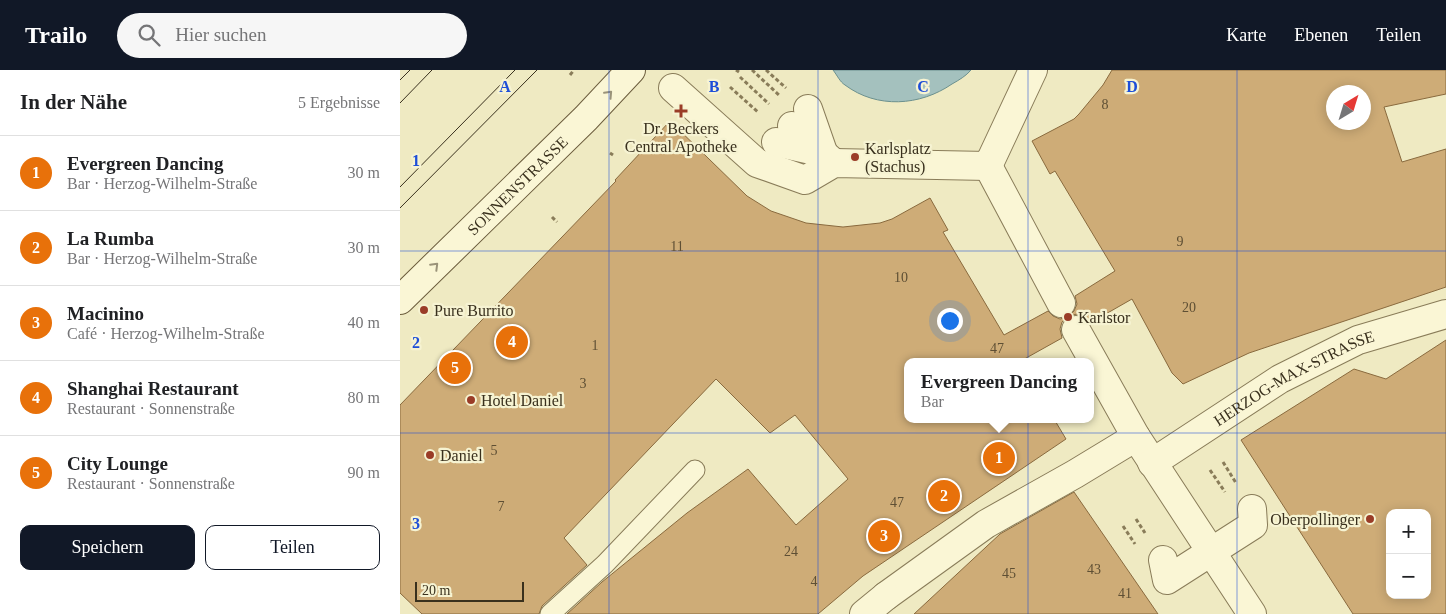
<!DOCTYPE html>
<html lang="de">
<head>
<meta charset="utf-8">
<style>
	body { margin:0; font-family:Georgia,serif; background:#f6f6f6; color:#202124 }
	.controls { position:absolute; right:15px; bottom:15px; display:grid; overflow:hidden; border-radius:10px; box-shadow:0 2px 12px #0003 }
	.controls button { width:45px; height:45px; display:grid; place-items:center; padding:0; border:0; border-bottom:1px solid #e0e0e0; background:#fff; color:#202124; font:25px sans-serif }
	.compass { position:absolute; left:926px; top:15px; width:45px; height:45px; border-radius:50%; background:#fff; box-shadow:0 2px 12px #0003; rotate:38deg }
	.scale { position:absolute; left:15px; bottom:12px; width:109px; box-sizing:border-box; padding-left:5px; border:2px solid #39301d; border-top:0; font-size:14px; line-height:18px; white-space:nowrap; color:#39301d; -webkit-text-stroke:4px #f6f3d2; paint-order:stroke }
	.you { position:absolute; left:549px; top:250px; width:18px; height:18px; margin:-12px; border:4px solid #fff; border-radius:50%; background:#1a73e8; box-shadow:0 0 0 8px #1a73e833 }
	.badge { display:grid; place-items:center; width:32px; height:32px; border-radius:50%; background:#111827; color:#fff; font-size:16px; font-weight:700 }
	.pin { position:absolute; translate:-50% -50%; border:2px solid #fff; box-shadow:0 1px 5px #0006 }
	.popup { position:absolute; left:504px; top:288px; width:190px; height:65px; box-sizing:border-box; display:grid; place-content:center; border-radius:10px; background:#fff; filter:drop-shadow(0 1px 4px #0005); font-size:16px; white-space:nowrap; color:#757577 }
	.popup b { font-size:19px; color:#202124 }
	.popup::after { content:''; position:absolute; left:50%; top:100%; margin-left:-10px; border:10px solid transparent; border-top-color:#fff }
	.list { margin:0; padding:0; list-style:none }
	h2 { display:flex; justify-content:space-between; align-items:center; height:65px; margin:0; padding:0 20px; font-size:21px }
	h2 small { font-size:16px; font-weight:400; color:#757577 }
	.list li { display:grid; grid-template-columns:32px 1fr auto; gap:15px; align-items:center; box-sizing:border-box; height:75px; padding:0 20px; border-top:1px solid #e0e0e0 }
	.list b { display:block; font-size:19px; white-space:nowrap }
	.list p { margin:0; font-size:16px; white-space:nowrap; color:#757577 }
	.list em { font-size:16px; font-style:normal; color:#757577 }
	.actions { display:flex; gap:10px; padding:15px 20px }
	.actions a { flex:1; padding:11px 0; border:1px solid #111827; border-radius:10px; text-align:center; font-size:18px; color:#111827 }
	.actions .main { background:#111827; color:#fff }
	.icon { flex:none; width:28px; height:28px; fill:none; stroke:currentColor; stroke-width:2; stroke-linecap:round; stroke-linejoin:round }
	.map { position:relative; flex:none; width:1046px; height:544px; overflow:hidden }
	header { display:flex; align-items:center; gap:30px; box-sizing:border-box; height:70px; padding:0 25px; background:#111827; color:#fff }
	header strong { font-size:24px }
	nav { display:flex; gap:28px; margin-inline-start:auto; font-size:18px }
	.search { width:350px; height:45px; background:#f6f6f6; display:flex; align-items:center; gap:12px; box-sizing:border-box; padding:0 18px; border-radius:28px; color:#757577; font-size:19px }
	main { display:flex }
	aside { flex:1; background:#fff }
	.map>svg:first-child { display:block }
	.water { fill:#a4c1be; stroke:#6b908e }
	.building { fill:#ceac77; stroke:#896a3e; fill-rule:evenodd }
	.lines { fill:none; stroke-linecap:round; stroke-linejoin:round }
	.service-casing { stroke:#897c59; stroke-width:21 }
	.pedestrian-casing { stroke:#897c59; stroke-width:30 }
	.minor-casing { stroke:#897c59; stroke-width:30 }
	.secondary-casing { stroke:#6b5c3c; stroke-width:30 }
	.path { stroke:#897c59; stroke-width:3; stroke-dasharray:4 2.5; stroke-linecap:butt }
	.service { stroke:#faf6d5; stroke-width:19 }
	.pedestrian { stroke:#faf6d5; stroke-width:28 }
	.minor { stroke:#faf6d5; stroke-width:28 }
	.secondary { stroke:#faf6d5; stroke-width:28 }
	.tram { stroke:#39301d; stroke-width:1 }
	.oneway { stroke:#9a9379 }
	.grid { fill:none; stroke:#1d4ed8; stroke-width:1; stroke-opacity:0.55 }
	.poi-dot { fill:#9a3c27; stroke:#f6f3d2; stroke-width:2 }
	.labels { text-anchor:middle; stroke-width:4.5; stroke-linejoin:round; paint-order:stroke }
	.number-label { font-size:14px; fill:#5e4f34 }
	.poi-label { font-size:16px; fill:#39301d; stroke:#f6f3d2; text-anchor:start }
	.street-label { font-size:16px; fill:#39301d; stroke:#f6f3d2 }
	.grid-label { font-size:16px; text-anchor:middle; font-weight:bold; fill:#1d4ed8; stroke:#f6f3d2; stroke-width:4.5; stroke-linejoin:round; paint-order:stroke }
</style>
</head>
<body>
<header>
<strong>Trailo</strong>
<div class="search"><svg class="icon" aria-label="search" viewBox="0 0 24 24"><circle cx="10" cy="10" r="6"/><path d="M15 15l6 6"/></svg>Hier suchen</div>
<nav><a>Karte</a><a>Ebenen</a><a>Teilen</a></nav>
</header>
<main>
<aside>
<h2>In der Nähe<small>5 Ergebnisse</small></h2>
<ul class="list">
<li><span class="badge" style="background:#e8710a">1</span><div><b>Evergreen Dancing</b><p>Bar · Herzog-Wilhelm-Straße</p></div><em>30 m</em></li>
<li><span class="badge" style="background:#e8710a">2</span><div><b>La Rumba</b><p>Bar · Herzog-Wilhelm-Straße</p></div><em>30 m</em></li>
<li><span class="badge" style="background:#e8710a">3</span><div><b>Macinino</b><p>Café · Herzog-Wilhelm-Straße</p></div><em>40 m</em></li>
<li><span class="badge" style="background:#e8710a">4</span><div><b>Shanghai Restaurant</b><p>Restaurant · Sonnenstraße</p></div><em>80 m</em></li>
<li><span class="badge" style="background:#e8710a">5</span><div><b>City Lounge</b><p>Restaurant · Sonnenstraße</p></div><em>90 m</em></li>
</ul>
<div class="actions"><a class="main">Speichern</a><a>Teilen</a></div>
</aside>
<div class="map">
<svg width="1046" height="544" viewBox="0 0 1046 544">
	<rect width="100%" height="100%" fill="#efeac2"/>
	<path class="water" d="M 433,0 L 571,0 C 566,6 559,10 552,14 C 520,36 477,39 445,15 C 440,12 437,5 433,0 Z"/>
	<g class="building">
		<path d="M 712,0 L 1046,0 L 1046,24 L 984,37 L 1002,92 L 1046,79 L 1046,217 L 849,283 L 783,314 L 772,303 L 732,229 L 690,253 L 684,246 L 677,244 L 669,246 L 674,241 L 677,234 L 675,226 L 715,201 L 655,101 L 650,104 L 632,71 L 674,49 L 679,44 L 703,15 ZM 934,22 L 964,22 L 964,52 L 934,52 Z"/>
		<path d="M 270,51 L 347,126 L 371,141 L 406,153 L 443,157 L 480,153 L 492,149 L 530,128 L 548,160 L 543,162 L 604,265 L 648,241 L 653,246 L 660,249 L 668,247 L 662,252 L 660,259 L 662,268 L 619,292 L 508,292 L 508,349 L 654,349 L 666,369 L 463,506 L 418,544 L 167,544 L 202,512 L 287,443 L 348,399 L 396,455 L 448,409 L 395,345 L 370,363 L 316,309 L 164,468 L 187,495 L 142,536 L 139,544 L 22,544 L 0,523 L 0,335 L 216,111 L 215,110 Z"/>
		<path d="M 1046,270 L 1046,544 L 953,544 L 841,370 L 954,299 L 986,309 ZM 990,443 L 1027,443 L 1027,525 L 990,525 Z"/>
		<path d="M 674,422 L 758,544 L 514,544 L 600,464 Z"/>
	</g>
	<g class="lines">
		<g class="service-casing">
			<path id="service" d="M 150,544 L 205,494 L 295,400"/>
		</g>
		<g class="pedestrian-casing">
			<g id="pedestrian">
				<path d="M 273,18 L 357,93 L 405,110 L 434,93 L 588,96 L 633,0"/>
				<path d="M 408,39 L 423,82"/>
				<path d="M 392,56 L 434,93"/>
				<path d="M 376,72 L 420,82"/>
				<path d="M 588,96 L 661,233"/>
				<path d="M 676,260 L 736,367 L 852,544"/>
				<path id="s1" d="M 752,393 L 880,309 L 958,270 L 1046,244"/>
				<path d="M 763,490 L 767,510 L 853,455 L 852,439"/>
				<path d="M 486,526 L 586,454 L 675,404 L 736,367"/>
			</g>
		</g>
		<g class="minor-casing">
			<path id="minor" d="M 464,544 L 486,526"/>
		</g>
		<g class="secondary-casing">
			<g id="secondary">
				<path id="s2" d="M 0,230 L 186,48 L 231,0"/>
			</g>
		</g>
		<g class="path">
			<path d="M 336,0 L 339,2"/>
			<path d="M 352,0 L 379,25"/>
			<path d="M 366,0 L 386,18"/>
			<path d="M 170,5 L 174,0"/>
			<path d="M 340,7 L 369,34"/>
			<path d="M 330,17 L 359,43"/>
			<path d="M 210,83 L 213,85"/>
			<path d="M 152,147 L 157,152"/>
			<path d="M 823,392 L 836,413"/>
			<path d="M 810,400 L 825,422"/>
			<path d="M 736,449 L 745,463"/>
			<path d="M 723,456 L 735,474"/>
		</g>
		<use href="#service" class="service"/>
		<use href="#pedestrian" class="pedestrian"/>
		<use href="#minor" class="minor"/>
		<use href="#secondary" class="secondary"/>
		<g class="tram">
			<path d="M 0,10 L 10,0"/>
			<path d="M 0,33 L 32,0"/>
			<path d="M 0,117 L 115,0"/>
			<path d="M 0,138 L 137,0"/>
		</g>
	</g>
	<defs><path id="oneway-chevron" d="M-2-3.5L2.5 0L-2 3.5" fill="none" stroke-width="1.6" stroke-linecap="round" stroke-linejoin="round" transform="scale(1.25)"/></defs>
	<g class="oneway">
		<use href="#oneway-chevron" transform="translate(209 24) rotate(-47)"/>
		<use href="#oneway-chevron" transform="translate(35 196) rotate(-45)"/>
	</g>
	<path class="grid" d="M 209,0 L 209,544M 418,0 L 418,544M 628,0 L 628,544M 837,0 L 837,544M 0,181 L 1046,181M 0,363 L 1046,363"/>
	<g class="poi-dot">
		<path d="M278.5 33.5h5v5h5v5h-5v5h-5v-5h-5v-5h5z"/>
		<circle cx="455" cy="87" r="5"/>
		<circle cx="24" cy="240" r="5"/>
		<circle cx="668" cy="247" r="5"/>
		<circle cx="71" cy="330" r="5"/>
		<circle cx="30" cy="385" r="5"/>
		<circle cx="970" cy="449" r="5"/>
	</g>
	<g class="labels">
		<g class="number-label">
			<text x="705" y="39">8</text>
			<text x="780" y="176">9</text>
			<text x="277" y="181">11</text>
			<text x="501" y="212">10</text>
			<text x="789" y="242">20</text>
			<text x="195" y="280">1</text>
			<text x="597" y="283">47</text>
			<text x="183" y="318">3</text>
			<text x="94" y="385">5</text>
			<text x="497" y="437">47</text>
			<text x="101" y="441">7</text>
			<text x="391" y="486">24</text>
			<text x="694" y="504">43</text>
			<text x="609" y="508">45</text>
			<text x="414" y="516">4</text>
			<text x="725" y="528">41</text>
		</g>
		<g class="poi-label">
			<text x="281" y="64" text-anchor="middle">Dr. Beckers<tspan x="281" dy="18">Central Apotheke</tspan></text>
			<text x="465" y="84">Karlsplatz<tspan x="465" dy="18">(Stachus)</tspan></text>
			<text x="34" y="246">Pure Burrito</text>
			<text x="678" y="253">Karlstor</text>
			<text x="81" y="336">Hotel Daniel</text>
			<text x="40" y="391">Daniel</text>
			<text x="960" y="455" text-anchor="end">Oberpollinger</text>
		</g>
		<g class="street-label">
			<text dy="6" stroke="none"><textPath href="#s2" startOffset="164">SONNENSTRASSE</textPath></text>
			<text dy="6" stroke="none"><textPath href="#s1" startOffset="166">HERZOG-MAX-STRASSE</textPath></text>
		</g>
	</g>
	<g class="grid-label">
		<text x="105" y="22">A</text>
		<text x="314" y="22">B</text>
		<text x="523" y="22">C</text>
		<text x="732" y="22">D</text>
		<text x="16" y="96">1</text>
		<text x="16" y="278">2</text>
		<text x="16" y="459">3</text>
	</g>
</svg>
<div class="controls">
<button>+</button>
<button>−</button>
</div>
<svg class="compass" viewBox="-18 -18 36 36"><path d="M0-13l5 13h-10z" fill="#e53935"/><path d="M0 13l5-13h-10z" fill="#757577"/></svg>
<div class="scale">20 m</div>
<div class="you"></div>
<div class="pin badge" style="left:599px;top:388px;background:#e8710a">1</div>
<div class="popup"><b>Evergreen Dancing</b>Bar</div>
<div class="pin badge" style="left:544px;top:426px;background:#e8710a">2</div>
<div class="pin badge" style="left:484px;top:466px;background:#e8710a">3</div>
<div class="pin badge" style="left:112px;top:272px;background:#e8710a">4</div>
<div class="pin badge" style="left:55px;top:298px;background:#e8710a">5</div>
</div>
</main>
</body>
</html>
